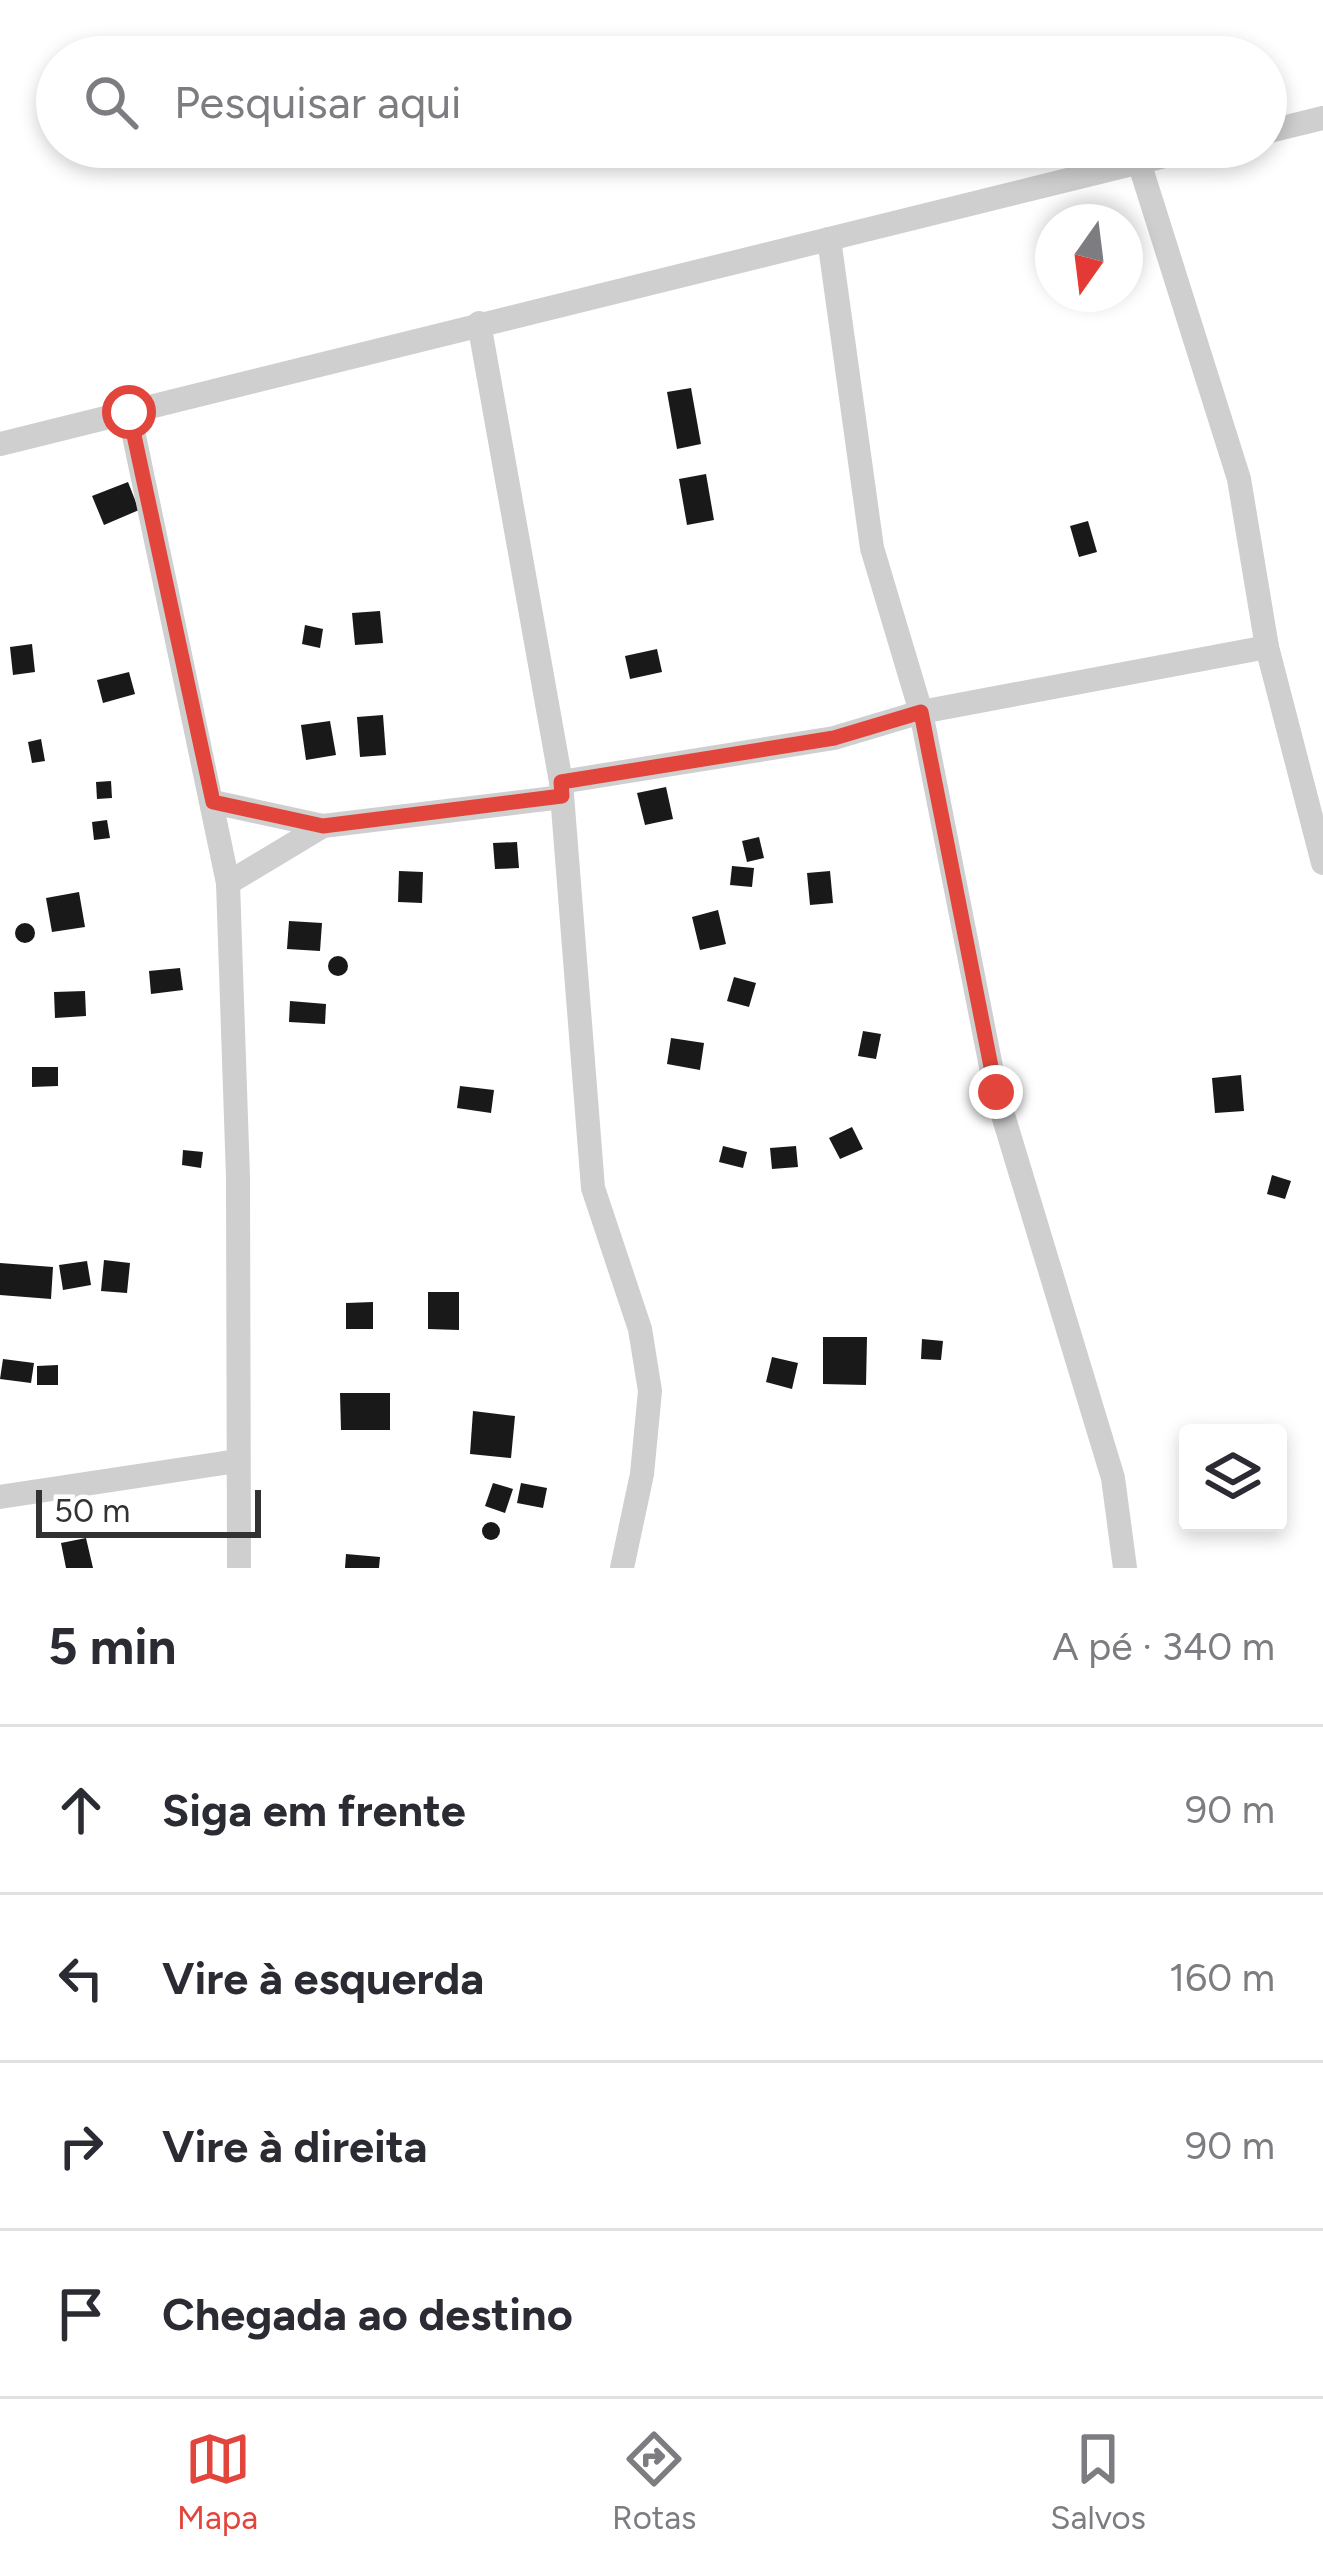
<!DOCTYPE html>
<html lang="pt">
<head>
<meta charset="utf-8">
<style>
	body { margin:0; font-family:Figtree,sans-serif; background:#f2f2f3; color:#2b2b33 }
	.controls { position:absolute; right:36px; bottom:36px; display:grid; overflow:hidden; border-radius:12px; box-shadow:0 6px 18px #0003 }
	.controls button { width:108px; height:108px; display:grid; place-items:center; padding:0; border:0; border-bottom:3px solid #e1e1e2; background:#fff; color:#2b2b33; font:60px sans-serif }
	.compass { position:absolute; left:1035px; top:204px; width:108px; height:108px; border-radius:50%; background:#fff; box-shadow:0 6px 18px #0003; rotate:194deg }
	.scale { position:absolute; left:36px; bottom:30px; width:225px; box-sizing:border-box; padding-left:12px; border:6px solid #323232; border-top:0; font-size:33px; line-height:42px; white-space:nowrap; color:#323232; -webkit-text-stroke:9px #fff; paint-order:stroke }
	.stop { position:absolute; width:36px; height:36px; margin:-27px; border:9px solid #e2453b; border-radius:50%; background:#fff }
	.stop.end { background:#e2453b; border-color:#fff; box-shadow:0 3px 12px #0008 }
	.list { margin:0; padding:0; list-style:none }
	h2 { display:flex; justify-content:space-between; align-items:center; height:156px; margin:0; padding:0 48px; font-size:51px }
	h2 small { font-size:39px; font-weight:400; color:#7c7c81 }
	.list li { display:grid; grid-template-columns:78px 1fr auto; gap:36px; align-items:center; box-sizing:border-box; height:168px; padding:0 48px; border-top:3px solid #e1e1e2 }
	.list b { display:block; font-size:45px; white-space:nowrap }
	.list em { font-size:39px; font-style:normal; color:#7c7c81 }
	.icon { flex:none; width:66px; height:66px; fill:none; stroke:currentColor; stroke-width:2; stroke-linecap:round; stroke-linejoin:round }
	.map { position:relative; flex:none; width:1323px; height:1568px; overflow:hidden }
	.search { position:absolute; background:#fff; box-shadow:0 6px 18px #0003; left:36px; right:36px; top:36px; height:132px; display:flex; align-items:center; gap:30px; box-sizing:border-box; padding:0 42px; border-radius:66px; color:#7c7c81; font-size:45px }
	.sheet { height:828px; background:#fff }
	nav { display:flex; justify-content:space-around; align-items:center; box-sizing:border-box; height:168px; border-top:3px solid #e1e1e2; background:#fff; font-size:33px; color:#7c7c81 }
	nav a { display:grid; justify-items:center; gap:6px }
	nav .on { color:#e2453b }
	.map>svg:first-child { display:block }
	.building { fill:#191919 }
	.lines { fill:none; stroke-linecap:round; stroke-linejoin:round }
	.minor { stroke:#cfcfcf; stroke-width:24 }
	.route { stroke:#e2453b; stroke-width:15 }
</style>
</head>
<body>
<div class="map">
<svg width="1323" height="1568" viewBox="0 0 1323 1568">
	<rect width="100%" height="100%" fill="#fff"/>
	<g class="building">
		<path d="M 691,388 L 701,444 L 677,449 L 667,392 Z"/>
		<path d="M 706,474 L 714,520 L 687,525 L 679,479 Z"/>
		<path d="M 128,482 L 139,510 L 104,525 L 92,496 Z"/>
		<path d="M 1088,521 L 1097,552 L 1079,557 L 1070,526 Z"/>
		<path d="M 380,611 L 383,643 L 355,645 L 352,613 Z"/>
		<path d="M 305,625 L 323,629 L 320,648 L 302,644 Z"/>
		<path d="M 32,644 L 35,672 L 13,675 L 10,647 Z"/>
		<path d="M 657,649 L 662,672 L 630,679 L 625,656 Z"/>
		<path d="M 129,672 L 135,694 L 103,703 L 97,680 Z"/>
		<path d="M 383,715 L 386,755 L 360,757 L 357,717 Z"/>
		<path d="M 330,721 L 336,755 L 306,760 L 301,725 Z"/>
		<path d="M 41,739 L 45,761 L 32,763 L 28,742 Z"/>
		<path d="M 111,781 L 112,798 L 97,799 L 96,782 Z"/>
		<path d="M 666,787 L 673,819 L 645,825 L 637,793 Z"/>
		<path d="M 107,820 L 110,838 L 94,840 L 92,822 Z"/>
		<path d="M 759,837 L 764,858 L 747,862 L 742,841 Z"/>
		<path d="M 517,842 L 519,868 L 495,869 L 493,843 Z"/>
		<path d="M 732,866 L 754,868 L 752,887 L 730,885 Z"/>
		<path d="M 399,871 L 423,872 L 422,903 L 398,902 Z"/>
		<path d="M 830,871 L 833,903 L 810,905 L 807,873 Z"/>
		<path d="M 79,892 L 85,927 L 52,932 L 46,898 Z"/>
		<path d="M 718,910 L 726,944 L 700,950 L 692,917 Z"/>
		<path d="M 289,921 L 322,923 L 320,951 L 287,949 Z"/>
		<circle cx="25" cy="933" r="10"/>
		<circle cx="338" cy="966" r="10"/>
		<path d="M 180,968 L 183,990 L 151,994 L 149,971 Z"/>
		<path d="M 734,977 L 756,983 L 749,1007 L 727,1001 Z"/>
		<path d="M 85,991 L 86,1016 L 55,1018 L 54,992 Z"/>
		<path d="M 290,1001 L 326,1004 L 325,1024 L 289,1022 Z"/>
		<path d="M 863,1031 L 881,1034 L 876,1059 L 858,1056 Z"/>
		<path d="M 671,1038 L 704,1043 L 700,1070 L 667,1064 Z"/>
		<path d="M 32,1067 L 58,1067 L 58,1086 L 32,1087 Z"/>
		<path d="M 1241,1075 L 1244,1111 L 1215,1113 L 1212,1078 Z"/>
		<path d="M 460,1086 L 494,1090 L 491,1113 L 457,1108 Z"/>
		<path d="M 852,1127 L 863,1149 L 840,1159 L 829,1138 Z"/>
		<path d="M 723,1146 L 747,1152 L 743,1168 L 719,1162 Z"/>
		<path d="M 796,1146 L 798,1167 L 772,1169 L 770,1148 Z"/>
		<path d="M 183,1150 L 203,1152 L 201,1168 L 182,1165 Z"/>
		<path d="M 1272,1175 L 1291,1181 L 1285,1199 L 1267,1194 Z"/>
		<path d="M 104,1260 L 130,1263 L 127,1293 L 101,1291 Z"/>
		<path d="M 87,1261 L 91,1285 L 63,1290 L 59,1265 Z"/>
		<path d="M 0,1263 L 53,1267 L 51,1299 L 0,1295 Z"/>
		<path d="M 428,1292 L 459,1292 L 459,1330 L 428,1329 Z"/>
		<path d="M 373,1302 L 373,1329 L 346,1329 L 346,1303 Z"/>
		<path d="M 823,1337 L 867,1337 L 866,1385 L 823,1384 Z"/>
		<path d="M 922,1339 L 943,1341 L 941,1360 L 921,1359 Z"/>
		<path d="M 772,1357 L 798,1363 L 792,1389 L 766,1382 Z"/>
		<path d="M 3,1359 L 34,1363 L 31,1383 L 0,1379 Z"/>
		<path d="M 58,1365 L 58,1385 L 37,1385 L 37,1366 Z"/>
		<path d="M 340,1393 L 390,1393 L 390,1430 L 341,1430 Z"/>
		<path d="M 473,1411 L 515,1416 L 511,1458 L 470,1454 Z"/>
		<path d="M 493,1483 L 513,1489 L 505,1513 L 485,1506 Z"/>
		<path d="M 521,1483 L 547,1488 L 543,1508 L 517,1503 Z"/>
		<circle cx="491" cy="1531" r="9"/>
		<path d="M 86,1538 L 93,1568 L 66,1568 L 61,1543 Z"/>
		<path d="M 346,1554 L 380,1557 L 379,1568 L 345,1568 Z"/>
	</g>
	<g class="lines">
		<g class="minor">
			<path d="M 1266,132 L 1323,118"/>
			<path d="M 1139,162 L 1239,479 L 1267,647 L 1323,863"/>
			<path d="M 829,239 L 872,548 L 921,712 L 996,1092 L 1113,1478 L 1125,1568"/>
			<path d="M 479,323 L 561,782 L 593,1188 L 640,1329 L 650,1391 L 642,1474 L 622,1568"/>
			<path d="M 129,412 L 228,883 L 238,1177 L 239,1568"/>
			<path d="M 0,444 L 1201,147"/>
			<path d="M 561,782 L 834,738 L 921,712 L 1267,647"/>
			<path d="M 213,802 L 323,826 L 562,797"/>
			<path d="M 228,883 L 323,826"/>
			<path d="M 0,1497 L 237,1461"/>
		</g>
	</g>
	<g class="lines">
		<path class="route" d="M 129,412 L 213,802 L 323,826 L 562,796 L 561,782 L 834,738 L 921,712 L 996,1092"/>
	</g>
</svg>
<div class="controls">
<button><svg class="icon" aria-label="layers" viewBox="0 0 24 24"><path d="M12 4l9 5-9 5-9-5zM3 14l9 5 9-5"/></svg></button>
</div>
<svg class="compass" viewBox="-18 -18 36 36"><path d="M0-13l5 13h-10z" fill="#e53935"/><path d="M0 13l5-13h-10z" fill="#7c7c81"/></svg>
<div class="scale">50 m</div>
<div class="stop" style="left:129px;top:412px"></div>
<div class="stop end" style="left:996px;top:1092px"></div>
<div class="search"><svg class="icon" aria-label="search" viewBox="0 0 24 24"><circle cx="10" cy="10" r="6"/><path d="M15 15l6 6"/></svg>Pesquisar aqui</div>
</div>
<section class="sheet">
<h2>5 min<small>A pé · 340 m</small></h2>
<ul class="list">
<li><svg class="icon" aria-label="ahead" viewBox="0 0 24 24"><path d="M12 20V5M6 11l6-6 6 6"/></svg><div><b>Siga em frente</b></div><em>90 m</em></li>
<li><svg class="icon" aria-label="left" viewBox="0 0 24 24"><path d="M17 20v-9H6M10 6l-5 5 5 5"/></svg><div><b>Vire à esquerda</b></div><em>160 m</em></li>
<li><svg class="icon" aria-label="right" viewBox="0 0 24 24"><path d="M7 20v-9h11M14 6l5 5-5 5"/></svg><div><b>Vire à direita</b></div><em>90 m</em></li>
<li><svg class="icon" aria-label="arrive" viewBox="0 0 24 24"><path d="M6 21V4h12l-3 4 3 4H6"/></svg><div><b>Chegada ao destino</b></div></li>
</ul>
</section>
<nav>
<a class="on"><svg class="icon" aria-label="map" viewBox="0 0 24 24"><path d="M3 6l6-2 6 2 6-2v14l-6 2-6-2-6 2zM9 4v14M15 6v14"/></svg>Mapa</a>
<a><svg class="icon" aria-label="directions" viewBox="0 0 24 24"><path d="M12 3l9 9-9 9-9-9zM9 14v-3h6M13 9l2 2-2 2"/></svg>Rotas</a>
<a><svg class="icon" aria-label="saved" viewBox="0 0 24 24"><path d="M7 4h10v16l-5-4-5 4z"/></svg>Salvos</a>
</nav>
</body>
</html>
